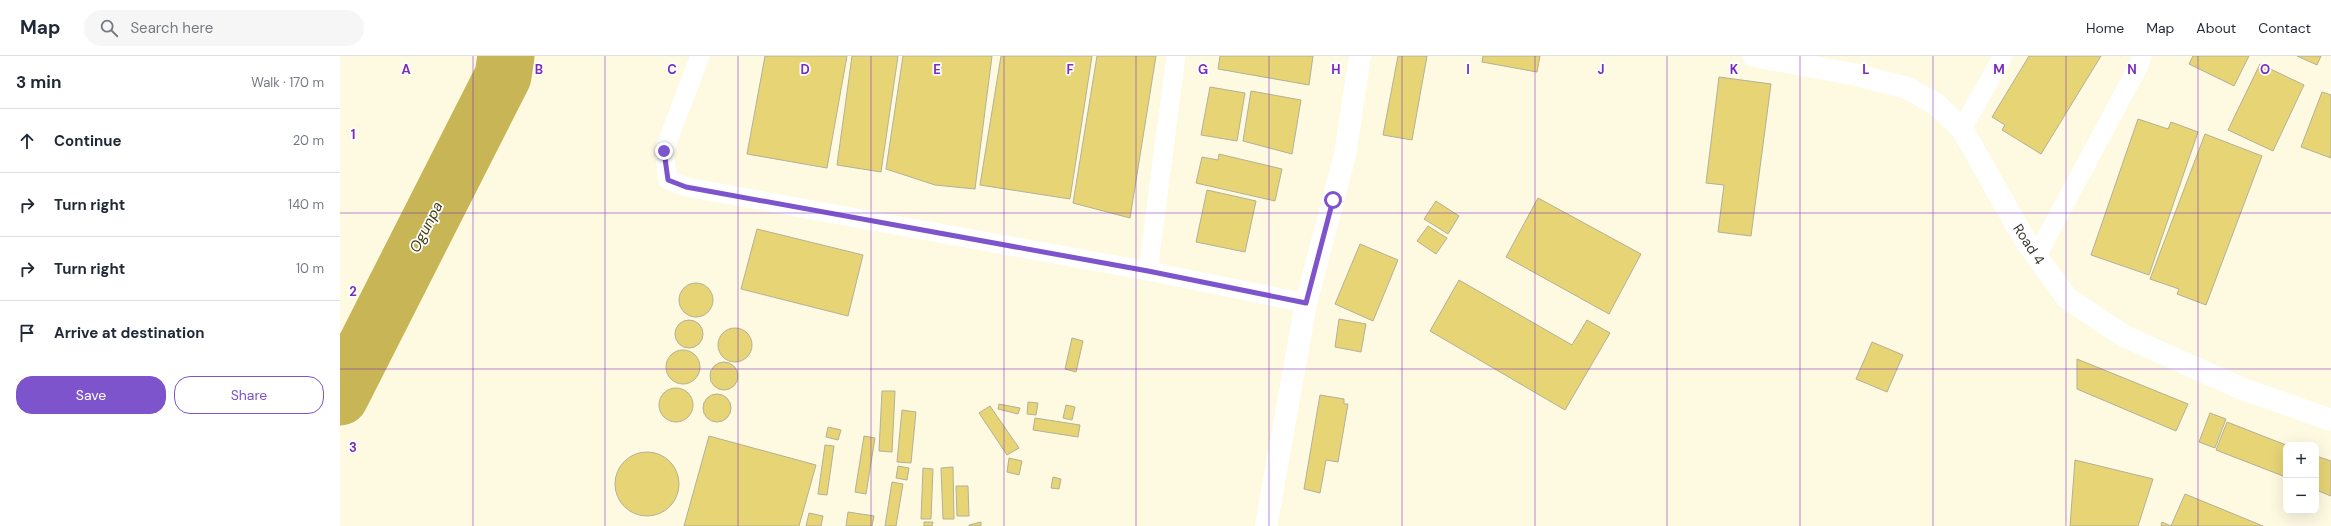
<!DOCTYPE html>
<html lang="en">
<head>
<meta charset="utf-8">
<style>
	body { margin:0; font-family:"DM Sans",sans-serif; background:#f6f6f7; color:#1f2937 }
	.controls { position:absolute; right:12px; bottom:12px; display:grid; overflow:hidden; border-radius:8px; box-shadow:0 4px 16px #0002 }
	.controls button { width:36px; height:36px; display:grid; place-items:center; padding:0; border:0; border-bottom:1px solid #e0e1e3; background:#fff; color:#1f2937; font:20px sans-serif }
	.stop { position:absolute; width:12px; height:12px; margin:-9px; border:3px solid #7e54cd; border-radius:50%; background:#fff }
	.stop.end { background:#7e54cd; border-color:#fff; box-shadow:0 1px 4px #0008 }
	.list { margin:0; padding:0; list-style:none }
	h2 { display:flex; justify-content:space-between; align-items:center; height:52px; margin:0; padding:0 16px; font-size:17px }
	h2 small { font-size:13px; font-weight:400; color:#747a83 }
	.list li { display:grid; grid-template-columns:26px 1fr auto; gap:12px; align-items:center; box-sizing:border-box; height:64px; padding:0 16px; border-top:1px solid #e0e1e3 }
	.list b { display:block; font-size:15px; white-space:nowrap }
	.list em { font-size:13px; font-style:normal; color:#747a83 }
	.actions { display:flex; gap:8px; padding:12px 16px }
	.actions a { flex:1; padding:9px 0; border:1px solid #7e54cd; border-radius:16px; text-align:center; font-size:14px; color:#7e54cd }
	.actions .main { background:#7e54cd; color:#fff }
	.icon { flex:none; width:22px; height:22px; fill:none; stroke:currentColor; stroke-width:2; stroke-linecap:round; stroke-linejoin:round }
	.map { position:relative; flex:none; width:1991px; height:470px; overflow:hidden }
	header { display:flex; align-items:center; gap:24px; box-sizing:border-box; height:56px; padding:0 20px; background:#fff; border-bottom:1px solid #e0e1e3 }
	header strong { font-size:19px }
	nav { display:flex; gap:22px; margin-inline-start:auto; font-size:14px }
	.search { width:280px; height:36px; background:#f6f6f7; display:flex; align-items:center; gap:10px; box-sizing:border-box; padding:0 14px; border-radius:22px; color:#747a83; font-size:15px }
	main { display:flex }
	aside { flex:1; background:#fff }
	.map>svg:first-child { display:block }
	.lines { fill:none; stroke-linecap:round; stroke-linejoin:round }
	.river { stroke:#c7b556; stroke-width:57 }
	.building { fill:#e6d475; stroke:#b4b099 }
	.service { stroke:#fff; stroke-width:19 }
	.minor { stroke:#fff; stroke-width:22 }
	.tertiary { stroke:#fff; stroke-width:22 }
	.route { stroke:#7e54cd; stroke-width:5 }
	.grid { fill:none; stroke:#7b2cbf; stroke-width:1; stroke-opacity:0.55 }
	.labels { text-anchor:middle; stroke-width:3.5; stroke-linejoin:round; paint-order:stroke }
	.street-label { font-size:14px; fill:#3a382f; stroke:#fff }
	.water-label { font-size:15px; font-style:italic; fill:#433c13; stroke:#fff }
	.grid-label { font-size:13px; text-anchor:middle; font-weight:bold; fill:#7b2cbf; stroke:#fff; stroke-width:3.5; stroke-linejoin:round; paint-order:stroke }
</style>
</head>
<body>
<header>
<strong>Map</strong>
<div class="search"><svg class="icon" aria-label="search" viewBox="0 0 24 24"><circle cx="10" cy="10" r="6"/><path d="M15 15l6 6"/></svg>Search here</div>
<nav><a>Home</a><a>Map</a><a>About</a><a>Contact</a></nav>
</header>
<main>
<aside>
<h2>3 min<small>Walk · 170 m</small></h2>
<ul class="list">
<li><svg class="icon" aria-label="ahead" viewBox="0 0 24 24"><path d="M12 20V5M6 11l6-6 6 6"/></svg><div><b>Continue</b></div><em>20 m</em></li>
<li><svg class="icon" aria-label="right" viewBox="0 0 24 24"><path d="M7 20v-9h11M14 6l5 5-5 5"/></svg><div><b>Turn right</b></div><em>140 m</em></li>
<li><svg class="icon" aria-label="right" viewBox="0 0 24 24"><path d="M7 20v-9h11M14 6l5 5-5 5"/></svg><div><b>Turn right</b></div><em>10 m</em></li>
<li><svg class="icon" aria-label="arrive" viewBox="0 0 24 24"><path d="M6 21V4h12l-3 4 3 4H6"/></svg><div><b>Arrive at destination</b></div></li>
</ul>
<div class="actions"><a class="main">Save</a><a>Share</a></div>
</aside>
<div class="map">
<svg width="1991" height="470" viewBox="0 0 1991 470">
	<rect width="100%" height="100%" fill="#fefae2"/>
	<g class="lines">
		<path class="river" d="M 0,341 L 163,20 L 166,0"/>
	</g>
	<g class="building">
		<path d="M 425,0 L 507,0 L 487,112 L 407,98 Z"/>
		<path d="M 512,0 L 558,0 L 541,116 L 497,109 Z"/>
		<path d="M 563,0 L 652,0 L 635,133 L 595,129 L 546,113 Z"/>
		<path d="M 661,0 L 752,0 L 730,143 L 640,129 Z"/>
		<path d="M 757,0 L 816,0 L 790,162 L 733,147 Z"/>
		<path d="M 880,0 L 973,0 L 969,29 L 878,13 Z"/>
		<path d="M 1058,0 L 1087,0 L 1072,84 L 1043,79 Z"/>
		<path d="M 1143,0 L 1200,0 L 1197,16 L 1142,6 Z"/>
		<path d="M 1689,0 L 1761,0 L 1701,98 L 1662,74 L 1665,69 L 1652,61 Z"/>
		<path d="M 1853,0 L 1909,0 L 1894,30 L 1849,8 Z"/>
		<path d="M 1957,0 L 1981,0 L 1977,9 Z"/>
		<path d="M 1920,8 L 1964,29 L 1933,95 L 1888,74 Z"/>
		<path d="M 1379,21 L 1431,28 L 1411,180 L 1378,176 L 1384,129 L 1366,127 Z"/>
		<path d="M 870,31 L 905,37 L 897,85 L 861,79 Z"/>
		<path d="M 911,35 L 961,44 L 952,98 L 903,85 Z"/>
		<path d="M 1982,36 L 1991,39 L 1991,102 L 1961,91 Z"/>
		<path d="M 1798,63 L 1828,73 L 1831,66 L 1858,76 L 1809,219 L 1751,199 Z"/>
		<path d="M 1865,78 L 1922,100 L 1866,249 L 1837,238 L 1839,233 L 1810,223 Z"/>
		<path d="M 879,98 L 942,113 L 935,145 L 856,127 L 862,101 L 878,104 Z"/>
		<path d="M 867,134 L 916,145 L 905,196 L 856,186 Z"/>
		<path d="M 1198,142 L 1301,198 L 1269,258 L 1166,201 Z"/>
		<path d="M 1096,145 L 1119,160 L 1108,178 L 1084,163 Z"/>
		<path d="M 1088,170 L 1107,182 L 1096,198 L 1077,185 Z"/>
		<path d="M 417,173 L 523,199 L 508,260 L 401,233 Z"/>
		<path d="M 1020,188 L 1058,204 L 1033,265 L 995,248 Z"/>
		<path d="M 1119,224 L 1232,289 L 1247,264 L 1270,277 L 1225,354 L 1090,275 Z"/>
		<circle cx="356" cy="244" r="17"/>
		<path d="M 999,263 L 1026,268 L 1021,296 L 995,291 Z"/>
		<circle cx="349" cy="278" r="14"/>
		<circle cx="395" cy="289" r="17"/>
		<path d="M 732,282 L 743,285 L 736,316 L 725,313 Z"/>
		<path d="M 1532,286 L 1563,299 L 1547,336 L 1516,323 Z"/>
		<circle cx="343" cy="311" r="17"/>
		<path d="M 1737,303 L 1848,348 L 1836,375 L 1737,333 Z"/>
		<circle cx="384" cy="320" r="14"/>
		<circle cx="336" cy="349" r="17"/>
		<path d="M 542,335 L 555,335 L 552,396 L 539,395 Z"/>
		<circle cx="377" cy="352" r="14"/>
		<path d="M 980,339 L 1004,343 L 1004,348 L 1008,348 L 998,406 L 986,404 L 980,437 L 964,433 Z"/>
		<path d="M 688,346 L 698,347 L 696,359 L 687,358 Z"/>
		<path d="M 659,348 L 680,352 L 678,358 L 658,353 Z"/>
		<path d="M 726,349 L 735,351 L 732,364 L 723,362 Z"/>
		<path d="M 650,350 L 679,392 L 667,399 L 639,357 Z"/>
		<path d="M 562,354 L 576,356 L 571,407 L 557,406 Z"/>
		<path d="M 1870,357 L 1886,363 L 1875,392 L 1859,386 Z"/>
		<path d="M 695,362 L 740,369 L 738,381 L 693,374 Z"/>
		<path d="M 1887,366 L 1946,389 L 1946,412 L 1943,420 L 1876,394 Z"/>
		<path d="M 488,371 L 501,374 L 498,384 L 486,381 Z"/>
		<path d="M 369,380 L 476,409 L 459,470 L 344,470 Z"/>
		<path d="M 524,380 L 535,382 L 526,438 L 515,436 Z"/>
		<path d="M 485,389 L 494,390 L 487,439 L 478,438 Z"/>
		<circle cx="307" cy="428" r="32"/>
		<path d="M 1976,400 L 1991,405 L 1991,440 L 1976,434 Z"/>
		<path d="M 669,402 L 682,405 L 679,419 L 667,416 Z"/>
		<path d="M 1735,404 L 1813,423 L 1798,470 L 1730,470 Z"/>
		<path d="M 558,410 L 569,412 L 567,424 L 556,422 Z"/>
		<path d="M 613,411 L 614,463 L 603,463 L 601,412 Z"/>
		<path d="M 583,412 L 593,413 L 591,463 L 581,463 Z"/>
		<path d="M 713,421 L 721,423 L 719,433 L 711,432 Z"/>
		<path d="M 552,426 L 563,428 L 556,470 L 545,470 Z"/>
		<path d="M 616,430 L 628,430 L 629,460 L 617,460 Z"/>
		<path d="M 1845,438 L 1923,470 L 1821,470 L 1822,466 L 1831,470 Z"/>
		<path d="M 508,456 L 534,460 L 532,470 L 506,470 Z"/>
		<path d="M 469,457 L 483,460 L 481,470 L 466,470 Z"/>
		<path d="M 584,466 L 593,466 L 592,470 L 584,470 Z"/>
		<path d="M 641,466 L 641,470 L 629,470 L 629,469 Z"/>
	</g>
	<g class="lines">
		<g class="service">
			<path d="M 360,0 L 324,95 L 328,124 L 346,131 L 808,215 L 966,247"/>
			<path d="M 1622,73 L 1663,0"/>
			<path d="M 1696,201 L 1797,13 L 1802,0"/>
			<path d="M 808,215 L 836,0"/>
		</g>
		<path class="minor" d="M 1414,0 L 1517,19 L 1567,32 L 1596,48 L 1622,73 L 1685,184 L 1727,242 L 1784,280 L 1900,332 L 1991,364"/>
		<path class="tertiary" d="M 926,470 L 966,247 L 1005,99 L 1020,0"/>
	</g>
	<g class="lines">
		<path class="route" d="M 324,95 L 328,124 L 346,131 L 808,215 L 966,247 L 993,144"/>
	</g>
	<path class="grid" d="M 133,0 L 133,470M 265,0 L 265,470M 398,0 L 398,470M 531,0 L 531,470M 664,0 L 664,470M 796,0 L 796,470M 929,0 L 929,470M 1062,0 L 1062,470M 1195,0 L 1195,470M 1327,0 L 1327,470M 1460,0 L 1460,470M 1593,0 L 1593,470M 1726,0 L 1726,470M 1858,0 L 1858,470M 0,157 L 1991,157M 0,313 L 1991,313"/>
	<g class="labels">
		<g class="street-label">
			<text transform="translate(1689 188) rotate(57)" y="5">Road 4</text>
		</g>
		<g class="water-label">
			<text transform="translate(86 171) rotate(-63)" y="5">Ogunpa</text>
		</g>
	</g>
	<g class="grid-label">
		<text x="66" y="18">A</text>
		<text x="199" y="18">B</text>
		<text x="332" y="18">C</text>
		<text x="465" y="18">D</text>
		<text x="597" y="18">E</text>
		<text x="730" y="18">F</text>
		<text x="863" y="18">G</text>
		<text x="996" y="18">H</text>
		<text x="1128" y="18">I</text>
		<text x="1261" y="18">J</text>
		<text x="1394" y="18">K</text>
		<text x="1526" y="18">L</text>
		<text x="1659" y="18">M</text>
		<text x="1792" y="18">N</text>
		<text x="1925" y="18">O</text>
		<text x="13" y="83">1</text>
		<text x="13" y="240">2</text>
		<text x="13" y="396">3</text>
	</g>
</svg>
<div class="controls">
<button>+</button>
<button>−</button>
</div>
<div class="stop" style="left:993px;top:144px"></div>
<div class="stop end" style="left:324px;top:95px"></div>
</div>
</main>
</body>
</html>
